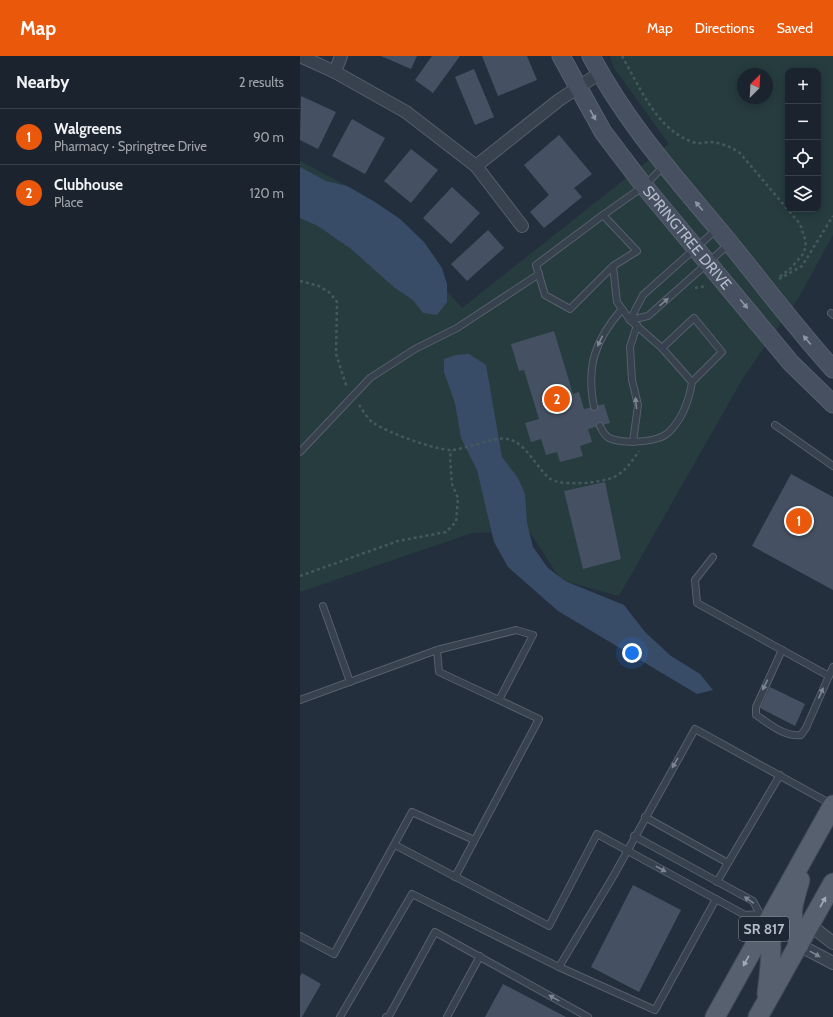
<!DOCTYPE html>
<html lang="en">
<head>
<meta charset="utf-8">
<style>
	body { margin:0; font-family:Cabin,sans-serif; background:#242b36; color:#f1f3f6 }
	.controls { position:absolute; right:12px; top:12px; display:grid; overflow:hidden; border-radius:8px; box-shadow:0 2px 10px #0003 }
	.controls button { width:36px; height:36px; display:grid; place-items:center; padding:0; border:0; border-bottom:1px solid #39404a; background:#1b232e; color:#f1f3f6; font:20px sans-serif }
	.compass { position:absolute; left:437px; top:12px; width:36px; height:36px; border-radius:50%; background:#1b232e; box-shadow:0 2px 10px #0003; rotate:24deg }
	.you { position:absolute; left:332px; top:597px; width:14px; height:14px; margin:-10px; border:3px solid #fff; border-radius:50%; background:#1a73e8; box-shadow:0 0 0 6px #1a73e833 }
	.badge { display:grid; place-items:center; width:26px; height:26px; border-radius:50%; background:#ea580c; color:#fff; font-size:13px; font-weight:700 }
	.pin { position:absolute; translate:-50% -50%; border:2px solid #fff; box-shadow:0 1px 4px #0006 }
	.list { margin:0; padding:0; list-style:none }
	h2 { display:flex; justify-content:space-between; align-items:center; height:52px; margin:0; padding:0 16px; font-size:17px }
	h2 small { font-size:13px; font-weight:400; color:#a0a4aa }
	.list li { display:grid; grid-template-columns:26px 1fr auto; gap:12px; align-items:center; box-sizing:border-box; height:56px; padding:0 16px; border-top:1px solid #39404a }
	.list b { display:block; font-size:15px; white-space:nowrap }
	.list p { margin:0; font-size:13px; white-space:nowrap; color:#a0a4aa }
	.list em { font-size:13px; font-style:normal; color:#a0a4aa }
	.icon { flex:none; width:22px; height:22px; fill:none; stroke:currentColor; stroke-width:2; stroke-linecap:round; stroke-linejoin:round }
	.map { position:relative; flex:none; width:533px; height:961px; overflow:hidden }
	header { display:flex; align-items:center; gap:24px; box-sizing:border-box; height:56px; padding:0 20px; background:#ea580c; color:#fff }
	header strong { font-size:19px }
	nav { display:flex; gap:22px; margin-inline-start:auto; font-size:14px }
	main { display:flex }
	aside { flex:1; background:#1b232e }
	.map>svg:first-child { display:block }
	.green { fill:#263c3f; fill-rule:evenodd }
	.water { fill:#394c67 }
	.building { fill:#455162 }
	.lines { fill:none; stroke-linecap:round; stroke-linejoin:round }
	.lane-casing { stroke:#565f6c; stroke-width:8 }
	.street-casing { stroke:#565f6c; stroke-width:14 }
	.secondary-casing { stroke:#565f6c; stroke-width:19 }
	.primary-casing { stroke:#414a57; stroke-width:21 }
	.path { stroke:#44595c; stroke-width:2.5; stroke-dasharray:3 3; stroke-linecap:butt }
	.lane { stroke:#38414e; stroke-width:6 }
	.street { stroke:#38414e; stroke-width:12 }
	.secondary { stroke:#465061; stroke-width:17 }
	.primary { stroke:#56606e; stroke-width:19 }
	.oneway { fill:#8e96a5 }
	.oneway2 { fill:#7c8592 }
	.oneway3 { fill:#a1aab7 }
	.labels { text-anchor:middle; stroke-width:4; stroke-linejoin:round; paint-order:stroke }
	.shield { fill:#1d2633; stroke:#878f9c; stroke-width:1 }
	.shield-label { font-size:14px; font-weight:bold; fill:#b4bcc9 }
	.street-label { font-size:15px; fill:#b4bcc9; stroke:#1d2633 }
</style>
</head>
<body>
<header>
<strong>Map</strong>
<nav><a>Map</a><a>Directions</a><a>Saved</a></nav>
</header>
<main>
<aside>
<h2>Nearby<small>2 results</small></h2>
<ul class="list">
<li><span class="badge">1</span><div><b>Walgreens</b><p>Pharmacy · Springtree Drive</p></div><em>90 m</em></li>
<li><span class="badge">2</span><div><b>Clubhouse</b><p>Place</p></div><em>120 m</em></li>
</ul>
</aside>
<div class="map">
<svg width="533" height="961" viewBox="0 0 533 961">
	<rect width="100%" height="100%" fill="#242f3e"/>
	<path class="green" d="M 310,0 L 533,0 L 533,179 L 498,243 L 443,322 L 319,540 L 261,524 L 229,475 L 172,477 L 0,536 L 0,105 L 62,138 L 162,252 L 369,88 L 314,12 ZM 488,15 L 518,15 L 518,153 L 488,153 ZM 443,18 L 467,18 L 467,42 L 443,42 Z"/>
	<g class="water">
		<path d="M 0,111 L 26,125 L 47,130 L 75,146 L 100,163 L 124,186 L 142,212 L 147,228 L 147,246 L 137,259 L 123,257 L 113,244 L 95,232 L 51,193 L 18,170 L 0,162 Z"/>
		<path d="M 169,298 L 186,309 L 202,401 L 218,422 L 225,438 L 227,467 L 233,491 L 248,512 L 265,525 L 324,549 L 345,576 L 371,600 L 400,618 L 413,634 L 397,638 L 258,555 L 208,511 L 194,486 L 177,414 L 161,382 L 155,347 L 144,316 L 144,303 L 156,299 Z"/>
	</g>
	<g class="building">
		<path d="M 81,0 L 117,0 L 111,13 Z"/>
		<path d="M 132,0 L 160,0 L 133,37 L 115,24 Z"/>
		<path d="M 182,0 L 227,0 L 237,24 L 198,40 Z"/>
		<path d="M 174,13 L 194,61 L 175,69 L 155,21 Z"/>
		<path d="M 1,40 L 36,56 L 18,93 L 0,84 Z"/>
		<path d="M 52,63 L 85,82 L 65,118 L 32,100 Z"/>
		<path d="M 259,79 L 292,118 L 274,132 L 282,141 L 244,172 L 230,156 L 249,139 L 224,109 Z"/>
		<path d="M 111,93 L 138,114 L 111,147 L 84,125 Z"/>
		<path d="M 152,131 L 180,157 L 151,188 L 123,162 Z"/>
		<path d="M 188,174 L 204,192 L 167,225 L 151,208 Z"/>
		<path d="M 254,275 L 273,338 L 279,336 L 284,353 L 304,348 L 310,367 L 288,373 L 292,386 L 280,390 L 283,400 L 260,406 L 257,396 L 246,399 L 241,383 L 231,386 L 225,367 L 239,363 L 224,314 L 219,315 L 211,288 Z"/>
		<path d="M 491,418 L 533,441 L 533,534 L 452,490 Z"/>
		<path d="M 305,426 L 321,503 L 283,513 L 264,435 Z"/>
		<path d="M 470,631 L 505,648 L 495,670 L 460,652 Z"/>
		<path d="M 333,829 L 381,854 L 339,936 L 291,911 Z"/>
		<path d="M 2,917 L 21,928 L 2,961 L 0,961 L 0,920 Z"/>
		<path d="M 203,928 L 266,961 L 185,961 Z"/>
	</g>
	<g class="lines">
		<g class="lane-casing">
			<g id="lane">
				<path d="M 303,159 L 344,130 L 364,110"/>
				<path d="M 313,210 L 337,195 L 303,159 L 236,209 L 245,239 L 270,253 L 313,210 L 317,246 L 330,264 L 362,292"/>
				<path d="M 531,257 L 533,259"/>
				<path d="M 330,264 L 343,239 L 417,173"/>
				<path d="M 330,264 L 348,260 L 429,188"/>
				<path d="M 294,351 C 286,310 295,284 322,253"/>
				<path d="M 475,369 L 533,410"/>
				<path d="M 300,370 C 302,374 304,379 309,382 C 323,388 358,387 369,376 C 383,362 389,345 392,326 L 362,292 L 394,262 L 422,296 L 392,326"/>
				<path d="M 333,386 L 338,349 L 332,324 L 330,291 L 337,269"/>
				<path d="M 0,396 L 70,322 L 115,293 L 157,272 L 239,218"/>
				<path d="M 413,501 L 395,524 L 397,547 L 529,620 L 533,611"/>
				<path d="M 23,550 L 50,626"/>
				<path d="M 482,594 L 456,651 L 456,659 C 470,668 484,681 501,679 L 506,672 L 529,620"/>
				<path d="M 0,644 L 137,594 L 216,574 L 233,579 L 199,644 L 139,616 L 137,594"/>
				<path d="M 345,761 L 428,807 L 480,719"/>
				<path d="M 95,789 L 249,870 L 297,778 L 445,859 L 460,858 L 453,845 L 334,780"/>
				<path d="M 155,821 L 239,663 L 199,644"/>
				<path d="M 417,826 L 428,807"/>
				<path d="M 0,880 L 34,898 L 112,756 L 174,784"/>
				<path d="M 259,911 L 314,819 L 395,673 L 531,748"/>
				<path d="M 40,961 L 112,838 L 259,911 L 355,954 L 416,843"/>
				<path d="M 86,961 L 89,960 L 135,876 L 288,961"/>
				<path d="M 147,961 L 180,900"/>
			</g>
		</g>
		<g class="street-casing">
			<g id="street">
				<path d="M 0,0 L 35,16"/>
				<path d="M 41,0 L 35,16 L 106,56 L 176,110 L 222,170"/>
				<path d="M 176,110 L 259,44 L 300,17"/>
				<path d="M 510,869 L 533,887"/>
				<path d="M 499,889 L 533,907"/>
			</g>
		</g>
		<g class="secondary-casing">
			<g id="secondary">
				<path id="s1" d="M 261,0 L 303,76 L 344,130 L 491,307 L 533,348"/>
				<path d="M 291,0 C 327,68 375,121 424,180 C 460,224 494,270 533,313"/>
			</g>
		</g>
		<g class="primary-casing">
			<g id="primary">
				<path d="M 499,889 C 489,859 491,854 500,824"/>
				<path d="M 467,938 C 470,913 473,889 469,864"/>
				<path d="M 415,961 L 533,749"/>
				<path d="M 458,961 L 533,827"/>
			</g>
		</g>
		<g class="path">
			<path d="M 322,0 C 340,31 357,76 396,87 C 400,88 406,86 411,86 C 422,87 430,91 439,96 L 500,168 L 506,186 L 504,197 L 490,213 L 478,222"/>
			<path d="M 479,223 L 502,210 L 533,160"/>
			<path d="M 0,225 L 19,230 L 30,237 L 37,246 L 36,298 L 47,332"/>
			<path d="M 395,232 L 406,230"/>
			<path d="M 59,349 C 63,354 67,362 72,366 C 86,376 134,394 152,394 C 167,393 196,380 208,383 C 226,387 236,411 249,422 C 260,431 302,427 314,421 C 326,415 332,405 339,395"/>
			<path d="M 0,520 L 98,485 L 146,476 L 156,466 L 158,442 L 152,428 L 150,402 L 151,394"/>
		</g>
		<use href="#lane" class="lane"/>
		<use href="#street" class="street"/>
		<use href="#secondary" class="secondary"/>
		<use href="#primary" class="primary"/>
	</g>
	<defs><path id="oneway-solid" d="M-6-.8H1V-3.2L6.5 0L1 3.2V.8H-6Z"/></defs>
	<g class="oneway">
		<use href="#oneway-solid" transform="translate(293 59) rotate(61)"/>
		<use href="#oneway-solid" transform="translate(399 150) rotate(-130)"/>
		<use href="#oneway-solid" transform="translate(444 248) rotate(50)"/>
		<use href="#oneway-solid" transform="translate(507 284) rotate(-130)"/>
	</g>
	<g class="oneway2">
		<use href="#oneway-solid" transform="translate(364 246) rotate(-41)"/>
		<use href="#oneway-solid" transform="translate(300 285) rotate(115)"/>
		<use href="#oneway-solid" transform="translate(336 347) rotate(-96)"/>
		<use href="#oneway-solid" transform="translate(465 629) rotate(116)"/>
		<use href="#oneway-solid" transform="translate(521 637) rotate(-66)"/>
		<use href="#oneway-solid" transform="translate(375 707) rotate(120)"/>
		<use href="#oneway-solid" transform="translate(361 813) rotate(29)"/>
		<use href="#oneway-solid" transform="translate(449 844) rotate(-145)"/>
		<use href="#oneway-solid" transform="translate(515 898) rotate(29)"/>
		<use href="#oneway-solid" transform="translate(254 942) rotate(-151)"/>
	</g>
	<g class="oneway3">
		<use href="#oneway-solid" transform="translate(523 846) rotate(-61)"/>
		<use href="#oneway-solid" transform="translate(446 905) rotate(119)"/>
	</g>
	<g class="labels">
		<rect class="shield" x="439" y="861" width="50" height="24" rx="3"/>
		<g class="shield-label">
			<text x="464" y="878">SR 817</text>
		</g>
		<g class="street-label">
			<text dy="5" stroke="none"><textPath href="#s1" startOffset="222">SPRINGTREE DRIVE</textPath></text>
		</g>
	</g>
</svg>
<div class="controls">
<button>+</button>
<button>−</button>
<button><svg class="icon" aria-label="locate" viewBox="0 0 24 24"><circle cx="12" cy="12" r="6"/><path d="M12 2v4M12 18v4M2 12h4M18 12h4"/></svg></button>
<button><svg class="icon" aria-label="layers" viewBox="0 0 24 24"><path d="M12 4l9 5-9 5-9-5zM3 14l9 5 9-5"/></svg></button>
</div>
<svg class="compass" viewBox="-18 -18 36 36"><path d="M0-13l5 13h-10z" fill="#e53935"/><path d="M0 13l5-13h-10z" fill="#a0a4aa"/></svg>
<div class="you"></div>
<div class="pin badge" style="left:499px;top:465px">1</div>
<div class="pin badge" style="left:257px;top:343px">2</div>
</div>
</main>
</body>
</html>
